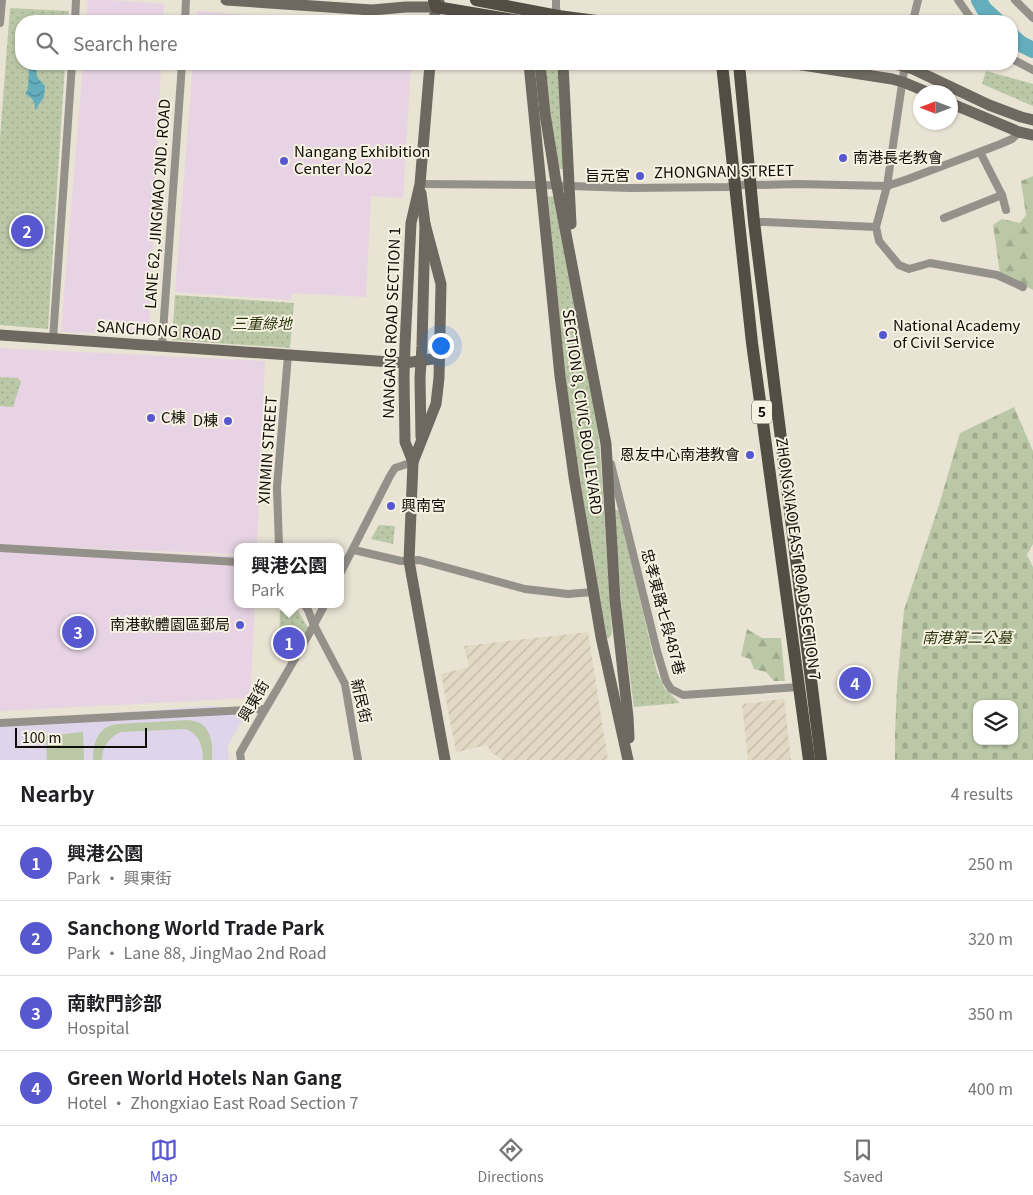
<!DOCTYPE html>
<html lang="en">
<head>
<meta charset="utf-8">
<style>
	body { margin:0; font-family:Georgia,"Noto Sans TC",serif; background:#f6f6f6; color:#202124 }
	.controls { position:absolute; right:15px; bottom:15px; display:grid; overflow:hidden; border-radius:10px; box-shadow:0 1px 4px #0004 }
	.controls button { width:45px; height:45px; display:grid; place-items:center; padding:0; border:0; border-bottom:1px solid #e0e0e0; background:#fff; color:#202124; font:25px sans-serif }
	.compass { position:absolute; left:913px; top:85px; width:45px; height:45px; border-radius:50%; background:#fff; box-shadow:0 1px 4px #0004; rotate:270deg }
	.scale { position:absolute; left:15px; bottom:12px; width:132px; box-sizing:border-box; padding-left:5px; border:2px solid #0f0d08; border-top:0; font-size:14px; line-height:18px; white-space:nowrap; color:#0f0d08; -webkit-text-stroke:4px #f6f1e1; paint-order:stroke }
	.you { position:absolute; left:440px; top:345px; width:18px; height:18px; margin:-12px; border:4px solid #fff; border-radius:50%; background:#1a73e8; box-shadow:0 0 0 8px #1a73e833 }
	.badge { display:grid; place-items:center; width:32px; height:32px; border-radius:50%; background:#5758d0; color:#fff; font-size:16px; font-weight:700 }
	.pin { position:absolute; translate:-50% -50%; border:2px solid #fff; box-shadow:0 1px 5px #0006 }
	.popup { position:absolute; left:234px; top:543px; width:110px; height:65px; box-sizing:border-box; display:grid; place-content:center; border-radius:10px; background:#fff; filter:drop-shadow(0 1px 4px #0005); font-size:16px; white-space:nowrap; color:#757577 }
	.popup b { font-size:19px; color:#202124 }
	.popup::after { content:''; position:absolute; left:50%; top:100%; margin-left:-10px; border:10px solid transparent; border-top-color:#fff }
	.list { margin:0; padding:0; list-style:none }
	h2 { display:flex; justify-content:space-between; align-items:center; height:65px; margin:0; padding:0 20px; font-size:21px }
	h2 small { font-size:16px; font-weight:400; color:#757577 }
	.list li { display:grid; grid-template-columns:32px 1fr auto; gap:15px; align-items:center; box-sizing:border-box; height:75px; padding:0 20px; border-top:1px solid #e0e0e0 }
	.list b { display:block; font-size:19px; white-space:nowrap }
	.list p { margin:0; font-size:16px; white-space:nowrap; color:#757577 }
	.list em { font-size:16px; font-style:normal; color:#757577 }
	.icon { flex:none; width:28px; height:28px; fill:none; stroke:currentColor; stroke-width:2; stroke-linecap:round; stroke-linejoin:round }
	.map { position:relative; flex:none; width:1033px; height:760px; overflow:hidden }
	.search { position:absolute; background:#fff; box-shadow:0 1px 4px #0004; left:15px; right:15px; top:15px; height:55px; display:flex; align-items:center; gap:12px; box-sizing:border-box; padding:0 18px; border-radius:20px; color:#757577; font-size:19px }
	.sheet { height:365px; background:#fff }
	nav { display:flex; justify-content:space-around; align-items:center; box-sizing:border-box; height:70px; border-top:1px solid #e0e0e0; background:#fff; font-size:14px; color:#757577 }
	nav a { display:grid; justify-items:center; gap:2px }
	nav .on { color:#5758d0 }
	.map>svg:first-child { display:block }
	.commercial { fill:#e7d3e3 }
	.industrial { fill:url(#industrial-furrows) }
	.education { fill:#dfd5ea }
	.grass { fill:url(#grass-dots) }
	.forest { fill:url(#forest-firs) }
	.cemetery { fill:url(#cemetery-stones); fill-rule:evenodd }
	.garden { fill:#bbc8a7 }
	.water { fill:url(#water-waves) }
	.lines { fill:none; stroke-linecap:round; stroke-linejoin:round }
	.river { stroke:#63adbc; stroke-width:16 }
	.street { stroke:#94908a; stroke-width:8 }
	.secondary { stroke:#6e6860; stroke-width:11 }
	.primary { stroke:#534d43; stroke-width:12 }
	.poi-dot { fill:#5758d0; stroke:#f6f1e1; stroke-width:2 }
	.labels { text-anchor:middle; stroke-width:4; stroke-linejoin:round; paint-order:stroke }
	.shield { fill:#f6f1e1; stroke:#545149; stroke-width:1 }
	.shield-label { font-size:14px; font-weight:bold; fill:#0f0d08 }
	.poi-label { font-size:15px; fill:#0f0d08; stroke:#f6f1e1; text-anchor:start }
	.street-label { font-size:15px; fill:#0f0d08; stroke:#f6f1e1 }
	.park-label { font-size:15px; font-style:italic; fill:#29350d; stroke:#f6f1e1 }
</style>
</head>
<body>
<div class="map">
<svg width="1033" height="760" viewBox="0 0 1033 760">
	<defs>
		<pattern id="industrial-furrows" width="10" height="10" patternUnits="userSpaceOnUse" patternTransform="scale(1.25)"><rect width="10" height="10" fill="#e1d9c3"/><path d="M-1 1l2-2M0 10L10 0M9 11l2-2" fill="none" stroke="#c0b9a6"/></pattern>
		<pattern id="grass-dots" width="8" height="8" patternUnits="userSpaceOnUse" patternTransform="scale(1.25)"><rect width="8" height="8" fill="#bbc8a7"/><path d="M2 2h.1M6 6h.1" fill="none" stroke="#a0ab8e" stroke-width="1.8" stroke-linecap="round"/></pattern>
		<pattern id="forest-firs" width="22" height="20" patternUnits="userSpaceOnUse" patternTransform="scale(1.25)"><rect width="22" height="20" fill="#bbc8a7"/><path d="M5 1l3.5 6h-7zM16 11l3.5 6h-7z" fill="#a0ab8e"/></pattern>
		<pattern id="cemetery-stones" width="16" height="16" patternUnits="userSpaceOnUse" patternTransform="scale(1.25)"><rect width="16" height="16" fill="#bbc8a7"/><path d="M2 7V4a2 2 0 0 1 4 0v3zM10 15v-3a2 2 0 0 1 4 0v3z" fill="#a0ab8e"/></pattern>
		<pattern id="water-waves" width="16" height="10" patternUnits="userSpaceOnUse" patternTransform="scale(1.25)"><rect width="16" height="10" fill="#63adbc"/><path d="M0 5q4-4 8 0t8 0" fill="none" stroke="#508b97"/></pattern>
	</defs>
	<rect width="100%" height="100%" fill="#e9e3d4"/>
	<g class="commercial">
		<path d="M 88,0 L 109,0 L 164,4 L 163,21 L 86,21 Z"/>
		<path d="M 197,11 L 326,21 L 196,21 Z"/>
		<path d="M 83,64 L 161,64 L 149,334 L 61,332 Z"/>
		<path d="M 193,64 L 411,64 L 403,198 L 371,196 L 366,297 L 293,293 L 290,300 L 175,292 Z"/>
		<path d="M 0,348 L 265,361 L 257,547 L 238,547 L 238,554 L 0,545 Z"/>
		<path d="M 0,547 L 238,556 L 238,604 L 255,604 L 250,698 L 0,711 Z"/>
	</g>
	<g class="industrial">
		<path d="M 588,632 L 608,760 L 503,760 L 491,752 L 487,745 L 456,752 L 441,674 L 469,667 L 464,646 Z"/>
		<path d="M 784,699 L 791,760 L 748,760 L 742,704 Z"/>
	</g>
	<path class="education" d="M 211,706 L 249,709 L 228,745 L 229,760 L 0,760 L 0,721 Z"/>
	<g class="grass">
		<path d="M 10,8 L 69,11 L 68,21 L 21,21 L 21,64 L 65,64 L 48,329 L 0,325 L 0,138 Z"/>
		<path d="M 545,64 L 560,64 L 565,169 L 559,169 L 550,114 Z"/>
		<path d="M 986,71 L 1033,84 L 1033,106 L 982,84 Z"/>
		<path d="M 551,196 L 554,197 L 597,424 L 600,451 L 612,632 L 611,636 L 608,638 L 606,637 C 591,547 576,457 564,367 C 557,311 553,254 548,197 Z"/>
		<path d="M 175,295 L 294,303 L 290,348 L 172,340 Z"/>
		<path d="M 0,377 L 18,378 L 21,382 L 13,407 L 0,406 Z"/>
		<path d="M 614,510 L 619,510 L 657,672 L 665,689 L 680,703 L 634,707 L 623,625 Z"/>
		<path d="M 379,525 L 395,526 L 393,544 L 371,539 Z"/>
		<path d="M 296,607 L 308,628 L 290,659 L 279,659 L 280,610 Z"/>
	</g>
	<g class="forest">
		<path d="M 1033,176 L 1033,290 L 1000,273 L 993,225 L 1002,219 L 1020,223 L 1026,215 L 1021,181 Z"/>
		<path d="M 747,629 L 762,638 L 781,638 L 785,681 L 774,681 L 766,672 L 754,669 L 750,659 L 741,656 Z"/>
	</g>
	<path class="cemetery" d="M 1014,407 L 1033,451 L 1033,544 L 1027,555 L 1033,567 L 1033,760 L 895,760 L 895,733 L 897,686 L 904,610 L 939,505 L 960,433 ZM 977,704 L 1014,704 L 1014,741 L 977,741 Z"/>
	<g class="garden">
		<path d="M 188,720 C 192,721 196,721 200,723 C 212,730 213,747 212,760 L 203,760 C 203,746 199,733 185,729 L 121,732 C 109,737 102,747 102,760 L 93,760 C 93,742 98,726 118,724 Z"/>
		<path d="M 83,732 L 84,760 L 47,760 L 46,736 Z"/>
	</g>
	<path class="water" d="M 29,64 L 36,65 L 37,77 L 45,86 L 44,97 L 35,110 C 35,101 33,98 25,94 L 28,89 Z"/>
	<g class="lines">
		<g class="river">
			<path d="M 979,0 L 984,9 L 997,21"/>
			<path d="M 1012,36 L 1021,44 L 1033,50"/>
		</g>
		<g class="street">
			<path d="M 556,0 L 556,8 L 558,16"/>
			<path d="M 958,0 L 973,21"/>
			<path d="M 1015,0 L 1033,18"/>
			<path d="M 75,21 L 76,0"/>
			<path d="M 185,21 L 186,0"/>
			<path d="M 913,21 L 918,0"/>
			<path d="M 0,23 L 2,0"/>
			<path d="M 1012,59 L 1033,70"/>
			<path d="M 905,64 L 887,186 L 876,227 L 879,241 L 899,265 L 909,269 L 930,263 L 997,275 L 1023,287"/>
			<path d="M 980,152 L 1002,195"/>
			<path d="M 420,184 L 541,185 L 630,188 L 727,187 L 750,184 L 758,185 L 797,184 L 887,186 L 908,179 L 998,145 L 1012,139 L 1019,132"/>
			<path d="M 944,218 L 1002,195 L 1006,210"/>
			<path d="M 754,222 L 765,222 L 876,227"/>
			<path d="M 53,339 L 72,64"/>
			<path d="M 162,346 L 182,64"/>
			<path d="M 611,464 L 657,651 L 666,681 L 671,689 L 683,695 L 799,687"/>
			<path d="M 279,547 L 277,487 L 288,355"/>
			<path d="M 0,548 L 238,562"/>
			<path d="M 354,550 L 401,561 L 419,560 L 525,589 L 568,594 L 593,592"/>
			<path d="M 340,574 L 390,476 L 395,468 L 413,462"/>
			<path d="M 304,604 L 308,610 L 314,625 L 345,684 L 358,760"/>
			<path d="M 0,723 L 265,709"/>
			<path d="M 241,760 L 240,753 C 268,703 299,655 325,604"/>
		</g>
		<g class="secondary">
			<path d="M 226,0 L 372,10 L 406,7 L 436,7"/>
			<path d="M 434,21 L 436,7 L 439,2"/>
			<path d="M 529,64 L 560,376 L 574,477 L 601,637 L 628,760"/>
			<path d="M 540,64 L 545,114 L 555,176 L 606,444 L 615,600 L 628,717 L 629,738"/>
			<path d="M 563,64 L 571,224"/>
			<path d="M 796,64 L 892,79 L 903,82 L 927,92"/>
			<path d="M 895,64 L 913,69 L 989,105 L 1021,117 L 1033,120"/>
			<path d="M 950,103 L 1019,132 L 1033,135"/>
			<path d="M 425,224 L 441,284 L 439,378 L 436,404 L 413,462 L 409,561 L 445,760"/>
			<path d="M 0,335 L 405,363 L 439,358"/>
			<path d="M 421,437 L 420,378 L 422,346 L 425,224 L 421,193"/>
			<path d="M 413,462 L 405,442 L 404,377 L 405,345 L 411,223 L 420,184 L 430,64"/>
		</g>
		<g class="primary">
			<path d="M 434,0 L 436,7 L 520,21"/>
			<path d="M 476,0 L 558,16 L 596,21"/>
			<path d="M 722,64 L 752,343 L 809,760"/>
			<path d="M 739,64 L 754,222 L 821,760"/>
		</g>
	</g>
	<g class="poi-dot">
		<circle cx="843" cy="158" r="5"/>
		<circle cx="284" cy="161" r="5"/>
		<circle cx="640" cy="176" r="5"/>
		<circle cx="883" cy="335" r="5"/>
		<circle cx="151" cy="418" r="5"/>
		<circle cx="228" cy="421" r="5"/>
		<circle cx="750" cy="455" r="5"/>
		<circle cx="391" cy="506" r="5"/>
		<circle cx="240" cy="625" r="5"/>
	</g>
	<g class="labels">
		<rect class="shield" x="752" y="400.5" width="20" height="23" rx="4"/>
		<g class="shield-label">
			<text x="762" y="417">5</text>
		</g>
		<g class="poi-label">
			<text x="294" y="157">Nangang Exhibition<tspan x="294" dy="17">Center No2</tspan></text>
			<text x="853" y="163">南港長老教會</text>
			<text x="630" y="181" text-anchor="end">旨元宮</text>
			<text x="893" y="331">National Academy<tspan x="893" dy="17">of Civil Service</tspan></text>
			<text x="161" y="423">C棟</text>
			<text x="218" y="426" text-anchor="end">D棟</text>
			<text x="740" y="460" text-anchor="end">恩友中心南港教會</text>
			<text x="401" y="511">興南宮</text>
			<text x="230" y="630" text-anchor="end">南港軟體園區郵局</text>
		</g>
		<g class="street-label">
			<text transform="translate(724 172) rotate(-1)" y="5">ZHONGNAN STREET</text>
			<text transform="translate(158 204) rotate(-86)" y="5">LANE 62, JINGMAO 2ND. ROAD</text>
			<text transform="translate(392 323) rotate(-88)" y="5">NANGANG ROAD SECTION 1</text>
			<text transform="translate(159 331) rotate(4)" y="5">SANCHONG ROAD</text>
			<text transform="translate(582 412) rotate(82)" y="5">SECTION 8, CIVIC BOULEVARD</text>
			<text transform="translate(268 450) rotate(-86)" y="5">XINMIN STREET</text>
			<text transform="translate(798 559) rotate(82)" y="5">ZHONGXIAO EAST ROAD SECTION 7</text>
			<text transform="translate(663 612) rotate(75)" y="5">忠孝東路七段487巷</text>
			<text transform="translate(254 701) rotate(-60)" y="5">興東街</text>
			<text transform="translate(361 701) rotate(77)" y="5">新民街</text>
		</g>
		<g class="park-label">
			<text x="262" y="329">三重綠地</text>
			<text x="967" y="643">南港第二公墓</text>
		</g>
	</g>
</svg>
<div class="controls">
<button><svg class="icon" aria-label="layers" viewBox="0 0 24 24"><path d="M12 4l9 5-9 5-9-5zM3 14l9 5 9-5"/></svg></button>
</div>
<svg class="compass" viewBox="-18 -18 36 36"><path d="M0-13l5 13h-10z" fill="#e53935"/><path d="M0 13l5-13h-10z" fill="#757577"/></svg>
<div class="scale">100 m</div>
<div class="you"></div>
<div class="pin badge" style="left:289px;top:643px">1</div>
<div class="popup"><b>興港公園</b>Park</div>
<div class="pin badge" style="left:27px;top:231px">2</div>
<div class="pin badge" style="left:78px;top:632px">3</div>
<div class="pin badge" style="left:855px;top:683px">4</div>
<div class="search"><svg class="icon" aria-label="search" viewBox="0 0 24 24"><circle cx="10" cy="10" r="6"/><path d="M15 15l6 6"/></svg>Search here</div>
</div>
<section class="sheet">
<h2>Nearby<small>4 results</small></h2>
<ul class="list">
<li><span class="badge">1</span><div><b>興港公園</b><p>Park · 興東街</p></div><em>250 m</em></li>
<li><span class="badge">2</span><div><b>Sanchong World Trade Park</b><p>Park · Lane 88, JingMao 2nd Road</p></div><em>320 m</em></li>
<li><span class="badge">3</span><div><b>南軟門診部</b><p>Hospital</p></div><em>350 m</em></li>
<li><span class="badge">4</span><div><b>Green World Hotels Nan Gang</b><p>Hotel · Zhongxiao East Road Section 7</p></div><em>400 m</em></li>
</ul>
</section>
<nav>
<a class="on"><svg class="icon" aria-label="map" viewBox="0 0 24 24"><path d="M3 6l6-2 6 2 6-2v14l-6 2-6-2-6 2zM9 4v14M15 6v14"/></svg>Map</a>
<a><svg class="icon" aria-label="directions" viewBox="0 0 24 24"><path d="M12 3l9 9-9 9-9-9zM9 14v-3h6M13 9l2 2-2 2"/></svg>Directions</a>
<a><svg class="icon" aria-label="saved" viewBox="0 0 24 24"><path d="M7 4h10v16l-5-4-5 4z"/></svg>Saved</a>
</nav>
</body>
</html>
